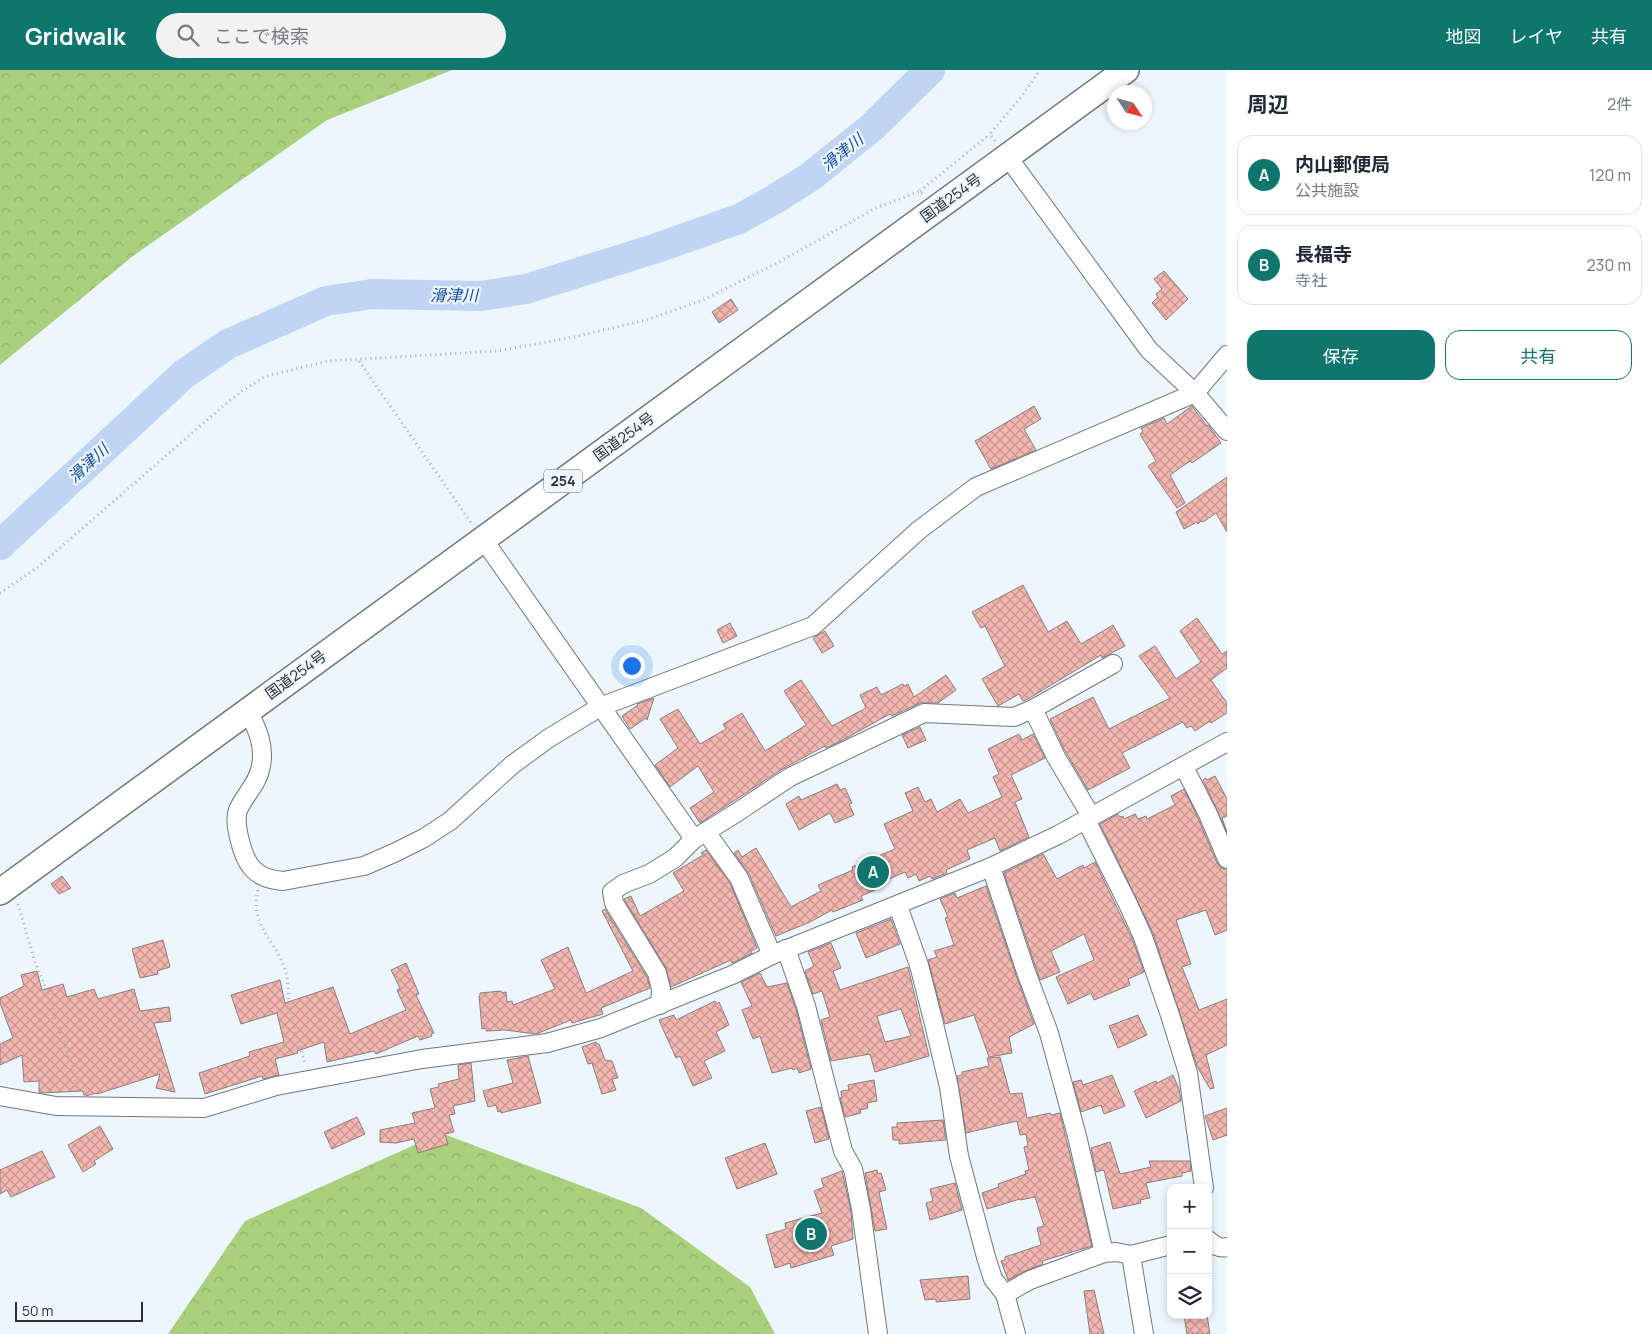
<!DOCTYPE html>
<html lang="ja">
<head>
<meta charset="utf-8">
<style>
	body { margin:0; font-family:Manrope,"Noto Sans JP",sans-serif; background:#f2f2f3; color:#1f2937 }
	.controls { position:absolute; right:15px; bottom:15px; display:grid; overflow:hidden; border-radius:10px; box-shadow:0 2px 8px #0003 }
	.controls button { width:45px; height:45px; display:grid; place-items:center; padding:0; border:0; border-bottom:1px solid #e0e1e3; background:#fff; color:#1f2937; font:25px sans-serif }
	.compass { position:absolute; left:1107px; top:15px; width:45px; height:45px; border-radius:50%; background:#fff; box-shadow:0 2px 8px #0003; rotate:126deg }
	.scale { position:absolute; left:15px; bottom:12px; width:128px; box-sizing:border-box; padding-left:5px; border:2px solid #2e3134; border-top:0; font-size:14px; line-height:18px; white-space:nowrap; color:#2e3134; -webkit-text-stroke:4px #edf5fd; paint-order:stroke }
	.you { position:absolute; left:631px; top:595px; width:18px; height:18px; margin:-12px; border:4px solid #fff; border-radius:50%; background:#1a73e8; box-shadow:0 0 0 8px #1a73e833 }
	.badge { display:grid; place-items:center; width:32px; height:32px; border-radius:50%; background:#0f766e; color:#fff; font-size:16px; font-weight:700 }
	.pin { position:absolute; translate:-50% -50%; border:2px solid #fff; box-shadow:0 1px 5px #0006 }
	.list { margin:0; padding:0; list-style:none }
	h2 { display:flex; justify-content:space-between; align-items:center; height:65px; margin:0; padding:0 20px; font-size:21px }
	h2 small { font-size:16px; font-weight:400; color:#747a83 }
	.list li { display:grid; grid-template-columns:32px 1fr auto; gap:15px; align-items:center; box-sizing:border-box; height:80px; margin:0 10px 10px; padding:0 10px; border:1px solid #e0e1e3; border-radius:15px }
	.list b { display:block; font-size:19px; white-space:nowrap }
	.list p { margin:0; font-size:16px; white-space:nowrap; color:#747a83 }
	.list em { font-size:16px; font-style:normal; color:#747a83 }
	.actions { display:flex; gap:10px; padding:15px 20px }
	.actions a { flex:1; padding:11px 0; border:1px solid #0f766e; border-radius:15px; text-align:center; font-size:18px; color:#0f766e }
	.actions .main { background:#0f766e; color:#fff }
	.icon { flex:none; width:28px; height:28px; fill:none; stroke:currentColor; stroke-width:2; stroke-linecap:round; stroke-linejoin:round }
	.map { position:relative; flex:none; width:1227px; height:1264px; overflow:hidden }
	header { display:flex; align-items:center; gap:30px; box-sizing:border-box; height:70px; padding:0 25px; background:#0f766e; color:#fff }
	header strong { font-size:24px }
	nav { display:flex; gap:28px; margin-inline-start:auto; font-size:18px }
	.search { width:350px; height:45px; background:#f2f2f3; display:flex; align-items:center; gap:12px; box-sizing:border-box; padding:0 18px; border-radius:28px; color:#747a83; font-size:19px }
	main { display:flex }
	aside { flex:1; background:#fff }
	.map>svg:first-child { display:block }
	.forest { fill:url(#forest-crowns) }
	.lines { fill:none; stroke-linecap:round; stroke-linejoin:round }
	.river { stroke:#c0d4f3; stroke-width:30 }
	.building { fill:url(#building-cross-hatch); stroke:#8a7f7e; fill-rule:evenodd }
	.minor-casing { stroke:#70777e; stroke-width:20 }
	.highway-casing { stroke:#70777e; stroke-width:28 }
	.path { stroke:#a7adb3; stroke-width:3; stroke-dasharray:1 4; stroke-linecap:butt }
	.minor { stroke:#fff; stroke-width:18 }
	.highway { stroke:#fff; stroke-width:25 }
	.labels { text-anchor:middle; stroke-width:4.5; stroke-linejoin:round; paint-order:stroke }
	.shield { fill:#edf5fd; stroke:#676c70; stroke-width:1 }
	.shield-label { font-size:14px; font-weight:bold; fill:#2e3134 }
	.street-label { font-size:15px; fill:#2e3134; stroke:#edf5fd }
	.water-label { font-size:16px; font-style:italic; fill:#114ba0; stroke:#edf5fd }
</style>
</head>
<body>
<header>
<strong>Gridwalk</strong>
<div class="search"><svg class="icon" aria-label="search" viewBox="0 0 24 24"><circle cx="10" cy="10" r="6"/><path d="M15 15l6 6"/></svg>ここで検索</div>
<nav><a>地図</a><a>レイヤ</a><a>共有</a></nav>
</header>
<main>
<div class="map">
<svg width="1227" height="1264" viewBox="0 0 1227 1264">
	<defs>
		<pattern id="forest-crowns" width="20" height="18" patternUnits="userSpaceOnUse" patternTransform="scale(1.25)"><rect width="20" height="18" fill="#a8d07d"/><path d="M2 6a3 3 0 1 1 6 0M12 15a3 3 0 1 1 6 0" fill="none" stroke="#91b36d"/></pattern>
		<pattern id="building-cross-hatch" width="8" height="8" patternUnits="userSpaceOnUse" patternTransform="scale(1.25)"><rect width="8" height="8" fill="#f4b7b0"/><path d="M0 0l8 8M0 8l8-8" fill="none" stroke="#c69590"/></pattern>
	</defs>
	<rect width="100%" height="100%" fill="#edf5fd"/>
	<g class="forest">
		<path d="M 0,0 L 452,0 L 327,50 L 133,186 L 0,295 Z"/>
		<path d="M 441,1063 L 641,1138 L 750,1217 L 775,1264 L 168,1264 L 245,1151 Z"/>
	</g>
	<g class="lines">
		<path class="river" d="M 0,475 L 184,304 L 228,274 L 326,231 L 372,224 L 481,226 L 526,219 L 657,178 L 739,149 L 775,129 L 810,107 L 871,58 L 930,0"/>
	</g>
	<g class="building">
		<path d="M 1164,201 L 1188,229 L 1166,250 L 1152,233 L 1158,227 L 1156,224 L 1162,219 L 1154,209 Z"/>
		<path d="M 731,229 L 738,240 L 719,253 L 712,242 Z"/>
		<path d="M 1034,336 L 1041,349 L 1024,359 L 1036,380 L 991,399 L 975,371 Z"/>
		<path d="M 1192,336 L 1206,355 L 1209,356 L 1221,373 L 1192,393 L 1190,391 L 1170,405 L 1185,433 L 1177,438 L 1148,396 L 1156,391 L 1140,364 L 1143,362 L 1141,358 L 1164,348 L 1167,354 Z"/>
		<path d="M 1227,407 L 1227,462 L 1216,443 L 1203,452 L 1201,451 L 1198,454 L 1197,452 L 1184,459 L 1176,442 Z"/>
		<path d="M 1023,515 L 1048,562 L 1067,551 L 1081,574 L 1113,555 L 1125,576 L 1102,588 L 1101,585 L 1028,629 L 1023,631 L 1019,624 L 998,636 L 982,609 L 1005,596 L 985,556 L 981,558 L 972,542 Z"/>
		<path d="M 1197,548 L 1222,584 L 1227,581 L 1227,598 L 1211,610 L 1227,633 L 1227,643 L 1211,653 L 1210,651 L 1195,661 L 1191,656 L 1187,658 L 1183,652 L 1122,683 L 1130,698 L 1088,720 L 1064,679 L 1050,649 L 1093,627 L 1109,659 L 1170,628 L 1139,586 L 1155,576 L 1176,609 L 1201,592 L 1180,561 Z"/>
		<path d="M 730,553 L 737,566 L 723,573 L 717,560 Z"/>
		<path d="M 825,561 L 834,576 L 822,583 L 813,568 Z"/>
		<path d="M 946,605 L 956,620 L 938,633 L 920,633 L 892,646 L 891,644 L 888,645 L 841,671 L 826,678 L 825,676 L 784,698 L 700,753 L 690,738 L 714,722 L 698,696 L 670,717 L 655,695 L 678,678 L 660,649 L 678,639 L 700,674 L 726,659 L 723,654 L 742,643 L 765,681 L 806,655 L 784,621 L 801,610 L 832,656 L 866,638 L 860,625 L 877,617 L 881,625 L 903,614 L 904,616 L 908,614 L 914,627 Z"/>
		<path d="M 654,628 L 647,650 L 646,648 L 630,659 L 622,646 L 638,635 L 637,634 Z"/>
		<path d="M 920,657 L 926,670 L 908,678 L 902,665 Z"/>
		<path d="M 1019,664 L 1022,670 L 1033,664 L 1045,688 L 1011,705 L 1022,729 L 1015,732 L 1029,767 L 1000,781 L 995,768 L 967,780 L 970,789 L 946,800 L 947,803 L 932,809 L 930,806 L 919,811 L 916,804 L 908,808 L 905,802 L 873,816 L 875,820 L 861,826 L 863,830 L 833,842 L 832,840 L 810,852 L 776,866 L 749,804 L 734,783 L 738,780 L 742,787 L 756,778 L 791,837 L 821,821 L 818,815 L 853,800 L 852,797 L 895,779 L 884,754 L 913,741 L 905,723 L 918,717 L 925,732 L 931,729 L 937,742 L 960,729 L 968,743 L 1002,727 L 993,707 L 999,704 L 988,679 Z"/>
		<path d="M 1215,706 L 1227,729 L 1227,746 L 1222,748 L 1227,762 L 1203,710 L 1206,708 L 1207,710 Z"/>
		<path d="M 837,714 L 840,720 L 845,718 L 852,733 L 849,734 L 854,745 L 835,753 L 830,743 L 799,760 L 786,734 L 799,726 L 801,730 Z"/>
		<path d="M 1184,719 L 1198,748 L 1217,793 L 1221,798 L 1227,799 L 1227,860 L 1215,865 L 1206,840 L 1176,850 L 1191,894 L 1182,897 L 1199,940 L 1227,929 L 1227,975 L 1206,985 L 1214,1018 L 1210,1019 L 1197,996 L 1153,863 L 1100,754 L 1118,744 L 1120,747 L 1123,746 L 1124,749 L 1135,744 L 1138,749 L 1146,746 L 1147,749 L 1175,735 L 1171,726 Z"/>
		<path d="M 706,780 L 730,813 L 757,878 L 751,881 L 752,883 L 732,893 L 731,890 L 671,917 L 666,898 L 624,829 L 631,826 L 640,846 L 684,821 L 673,803 L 703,785 L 701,783 Z"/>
		<path d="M 1043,784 L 1057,809 L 1083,795 L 1084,798 L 1095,792 L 1133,871 L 1144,902 L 1128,909 L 1130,915 L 1094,930 L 1091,923 L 1068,934 L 1056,907 L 1094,890 L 1084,864 L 1051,881 L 1060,902 L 1040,910 L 1004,803 Z"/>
		<path d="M 62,806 L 71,818 L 59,824 L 51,814 Z"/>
		<path d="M 986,816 L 1016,905 L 1034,954 L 1009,967 L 1012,983 L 989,987 L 974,945 L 945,954 L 928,890 L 937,887 L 934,881 L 954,875 L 945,848 L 948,847 L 940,829 L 955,823 L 957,828 Z"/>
		<path d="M 605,839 L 647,907 L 650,918 L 601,938 L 603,944 L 572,953 L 571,950 L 536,964 L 505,960 L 486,961 L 486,958 L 482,959 L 479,926 L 480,926 L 480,923 L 501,921 L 502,923 L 506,922 L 507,932 L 512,931 L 513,935 L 555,919 L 541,890 L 568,877 L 586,923 L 633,901 L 602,841 Z"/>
		<path d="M 891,849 L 900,874 L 866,888 L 856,863 Z"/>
		<path d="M 163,870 L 170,897 L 157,901 L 158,904 L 140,908 L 132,879 Z"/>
		<path d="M 831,873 L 841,898 L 833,901 L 840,920 L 908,897 L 929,986 L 875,1002 L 870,984 L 831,991 L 821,950 L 830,947 L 822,921 L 813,924 L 805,901 L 814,896 L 808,882 ZM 901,939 L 911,966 L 885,972 L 877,946 Z"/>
		<path d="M 406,893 L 419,924 L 416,925 L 434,963 L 431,964 L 432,966 L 420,970 L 418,966 L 376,984 L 374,981 L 327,992 L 324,972 L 297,981 L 298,983 L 275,989 L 279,1005 L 263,1009 L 262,1006 L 205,1024 L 199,1003 L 250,986 L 249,982 L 284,972 L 277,943 L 241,954 L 231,925 L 280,910 L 285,933 L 333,917 L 350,964 L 406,940 L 397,920 L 400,918 L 391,900 Z"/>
		<path d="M 37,901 L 42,920 L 63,914 L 67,927 L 94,919 L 98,929 L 134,919 L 140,941 L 169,937 L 171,951 L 154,953 L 175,1022 L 156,1018 L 160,1004 L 97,1024 L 96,1023 L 86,1026 L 86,1024 L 84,1025 L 83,1021 L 41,1023 L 39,1022 L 39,1011 L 24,1012 L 22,985 L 0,995 L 0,974 L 13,968 L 0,933 L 0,928 L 24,916 L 21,905 Z"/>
		<path d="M 760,903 L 767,917 L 787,913 L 796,939 L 811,999 L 799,1003 L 797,998 L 793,1000 L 792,998 L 772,1003 L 760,966 L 753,969 L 742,940 L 752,936 L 741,912 Z"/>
		<path d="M 715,931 L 717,934 L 719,932 L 729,955 L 716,962 L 725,981 L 704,991 L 712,1008 L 693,1016 L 680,986 L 676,988 L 659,950 L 674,945 L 676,950 Z"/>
		<path d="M 1138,945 L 1147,965 L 1118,978 L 1109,956 Z"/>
		<path d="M 596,972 L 597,974 L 599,974 L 605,990 L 612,991 L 618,1008 L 612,1009 L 616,1020 L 602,1024 L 592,993 L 588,994 L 582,977 Z"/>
		<path d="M 528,986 L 541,1033 L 501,1043 L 501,1041 L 498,1042 L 496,1035 L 488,1037 L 483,1021 L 513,1013 L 507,990 Z"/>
		<path d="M 1000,987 L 1010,1024 L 1022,1023 L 1027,1048 L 1050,1043 L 1051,1045 L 1060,1043 L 1092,1176 L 1042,1191 L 1043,1194 L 1025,1201 L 1008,1210 L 1001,1191 L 1005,1190 L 1005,1187 L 1041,1175 L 1037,1158 L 1044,1156 L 1035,1127 L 1020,1130 L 1020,1129 L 987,1139 L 982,1123 L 999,1117 L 998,1114 L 1026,1104 L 1025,1101 L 1029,1100 L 1024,1077 L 1028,1076 L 1026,1064 L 1020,1065 L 1017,1051 L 966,1063 L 957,1006 L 962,1005 L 962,1002 L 989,996 L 987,988 Z"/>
		<path d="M 471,993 L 475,1031 L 453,1036 L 455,1044 L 449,1045 L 454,1062 L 445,1064 L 448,1074 L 418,1083 L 414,1069 L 396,1073 L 380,1072 L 380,1060 L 415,1053 L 412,1043 L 435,1038 L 430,1019 L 439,1017 L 438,1014 L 459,1009 L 458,995 Z"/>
		<path d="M 1112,1005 L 1125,1036 L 1104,1044 L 1101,1035 L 1081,1042 L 1073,1012 L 1081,1010 L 1083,1015 Z"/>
		<path d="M 1173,1005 L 1179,1019 L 1181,1031 L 1146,1048 L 1134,1021 L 1156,1011 L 1157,1013 Z"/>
		<path d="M 874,1010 L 877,1031 L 867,1033 L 868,1038 L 860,1040 L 861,1043 L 845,1047 L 840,1028 L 842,1027 L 841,1021 L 849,1020 L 848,1015 Z"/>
		<path d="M 821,1037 L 829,1069 L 815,1073 L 806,1041 Z"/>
		<path d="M 1227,1038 L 1227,1065 L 1213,1070 L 1205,1046 Z"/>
		<path d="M 357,1047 L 365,1064 L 332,1079 L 324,1062 Z"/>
		<path d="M 943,1050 L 946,1070 L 899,1074 L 899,1070 L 893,1070 L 892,1057 L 897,1057 L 897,1053 Z"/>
		<path d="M 100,1056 L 113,1079 L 94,1091 L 96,1094 L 83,1102 L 68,1075 Z"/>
		<path d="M 1110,1072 L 1120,1104 L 1151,1097 L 1149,1091 L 1190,1091 L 1191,1101 L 1182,1103 L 1182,1106 L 1146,1113 L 1150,1128 L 1140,1130 L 1141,1133 L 1113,1139 L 1104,1100 L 1096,1102 L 1091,1078 Z"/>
		<path d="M 765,1073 L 777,1104 L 737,1119 L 725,1088 Z"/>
		<path d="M 42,1081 L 55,1107 L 11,1127 L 7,1120 L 0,1124 L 0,1100 Z"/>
		<path d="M 877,1100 L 878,1104 L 881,1103 L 886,1120 L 879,1122 L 887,1159 L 875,1161 L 865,1103 Z"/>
		<path d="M 842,1101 L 851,1141 L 853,1169 L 831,1176 L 834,1185 L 791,1198 L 790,1193 L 775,1198 L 766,1165 L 786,1159 L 785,1153 L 822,1143 L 814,1121 L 824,1117 L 821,1109 Z"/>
		<path d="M 955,1113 L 962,1140 L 930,1150 L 926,1133 L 933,1131 L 930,1119 Z"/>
		<path d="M 968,1206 L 970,1229 L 936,1232 L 936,1229 L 925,1230 L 920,1210 Z"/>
		<path d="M 1094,1220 L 1104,1264 L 1090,1264 L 1084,1221 Z"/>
		<path d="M 1184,1245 L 1207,1245 L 1210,1264 L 1187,1264 Z"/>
	</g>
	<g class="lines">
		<g class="minor-casing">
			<g id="minor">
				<path d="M 1007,86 L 1149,280 L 1195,323 L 1227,361"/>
				<path d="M 483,469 L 694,769"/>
				<path d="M 1033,639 L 1113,594"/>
				<path d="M 248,640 C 257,659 265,675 261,696 C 258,714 245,724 238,740 C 235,749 237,758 239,767 C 245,794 254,809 283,811 L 364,796 L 394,783 L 424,768 L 450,751 L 512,695 L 549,668 L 600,637 L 813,556 L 919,460 L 976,417 L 1195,323 L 1227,285"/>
				<path d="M 1184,697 L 1208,744 L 1227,789"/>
				<path d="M 1086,750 L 1128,834 L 1143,867 L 1170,945 L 1188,1003 L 1204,1118"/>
				<path d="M 706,762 L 739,808 L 772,885"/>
				<path d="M 991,797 L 1026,902 L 1049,963 L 1077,1066 L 1104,1183"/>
				<path d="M 898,836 L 919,895 L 934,954 L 949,1017 L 959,1086 L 986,1187 L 993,1209 L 1005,1224 L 1016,1264"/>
				<path d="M 786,879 L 806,936 L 843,1081 L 853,1099 L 861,1139 L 878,1264"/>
				<path d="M 660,935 L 661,919 L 657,903 L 614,833 L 612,822 L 623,814 L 649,804 L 675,788 L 694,769 L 736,743 L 790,707 L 924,643 L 1014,647 L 1033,639 L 1056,687 L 1091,746"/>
				<path d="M 0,1026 L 56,1036 L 204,1038 L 276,1016 L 422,989 L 547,973 L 601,958 L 732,905 L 772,885 L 991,797 L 1058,765 L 1227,672"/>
				<path d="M 1208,1170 C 1214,1175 1219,1179 1227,1177"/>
				<path d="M 1131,1185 L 1144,1264"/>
				<path d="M 1005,1224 L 1030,1210 L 1104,1183 L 1116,1182 L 1131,1185 L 1171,1175"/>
			</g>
		</g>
		<g class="highway-casing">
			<path id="highway" d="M 0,822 L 1126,0"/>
		</g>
		<g class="path">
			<path d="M 995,71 L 990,64 L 1021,27 L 1040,0"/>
			<path d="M 920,121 L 990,64"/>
			<path d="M 359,291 L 472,454"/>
			<path d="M 0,523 L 38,497 L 222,337 L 242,321 L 264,307 L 303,297 L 329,291 L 497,281 L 569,268 L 646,250 L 703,230 L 779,192 L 876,138 L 920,121 L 923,124"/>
			<path d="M 258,820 C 250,854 272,867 283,894 C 289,906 288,922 289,935 C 292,955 300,975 305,994"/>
			<path d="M 18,834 L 35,892 L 42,908 L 74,1002 L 76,1021"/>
		</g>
		<use href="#minor" class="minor"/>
		<use href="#highway" class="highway"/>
	</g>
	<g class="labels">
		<rect class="shield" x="544" y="399.5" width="38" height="23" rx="4"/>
		<g class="shield-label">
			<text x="563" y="416">254</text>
		</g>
		<g class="street-label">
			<text transform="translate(951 128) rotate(-36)" y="5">国道254号</text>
			<text transform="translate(624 367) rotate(-36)" y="5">国道254号</text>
			<text transform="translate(296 605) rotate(-36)" y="5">国道254号</text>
		</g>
		<g class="water-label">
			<text transform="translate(842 82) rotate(-39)" y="6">滑津川</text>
			<text x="454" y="231">滑津川</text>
			<text transform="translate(88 393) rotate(-43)" y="6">滑津川</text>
		</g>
	</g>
</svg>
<div class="controls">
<button>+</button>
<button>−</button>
<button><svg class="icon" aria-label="layers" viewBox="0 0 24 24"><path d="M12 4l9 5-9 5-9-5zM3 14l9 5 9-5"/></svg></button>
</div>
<svg class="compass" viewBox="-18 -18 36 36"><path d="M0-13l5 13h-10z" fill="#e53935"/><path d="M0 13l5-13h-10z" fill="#747a83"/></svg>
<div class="scale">50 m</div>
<div class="you"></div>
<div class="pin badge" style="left:873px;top:802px">A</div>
<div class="pin badge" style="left:811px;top:1164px">B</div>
</div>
<aside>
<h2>周辺<small>2件</small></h2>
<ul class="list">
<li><span class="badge">A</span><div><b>内山郵便局</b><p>公共施設</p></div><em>120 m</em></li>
<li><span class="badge">B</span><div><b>長福寺</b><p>寺社</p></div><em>230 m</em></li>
</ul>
<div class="actions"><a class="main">保存</a><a>共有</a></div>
</aside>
</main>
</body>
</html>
